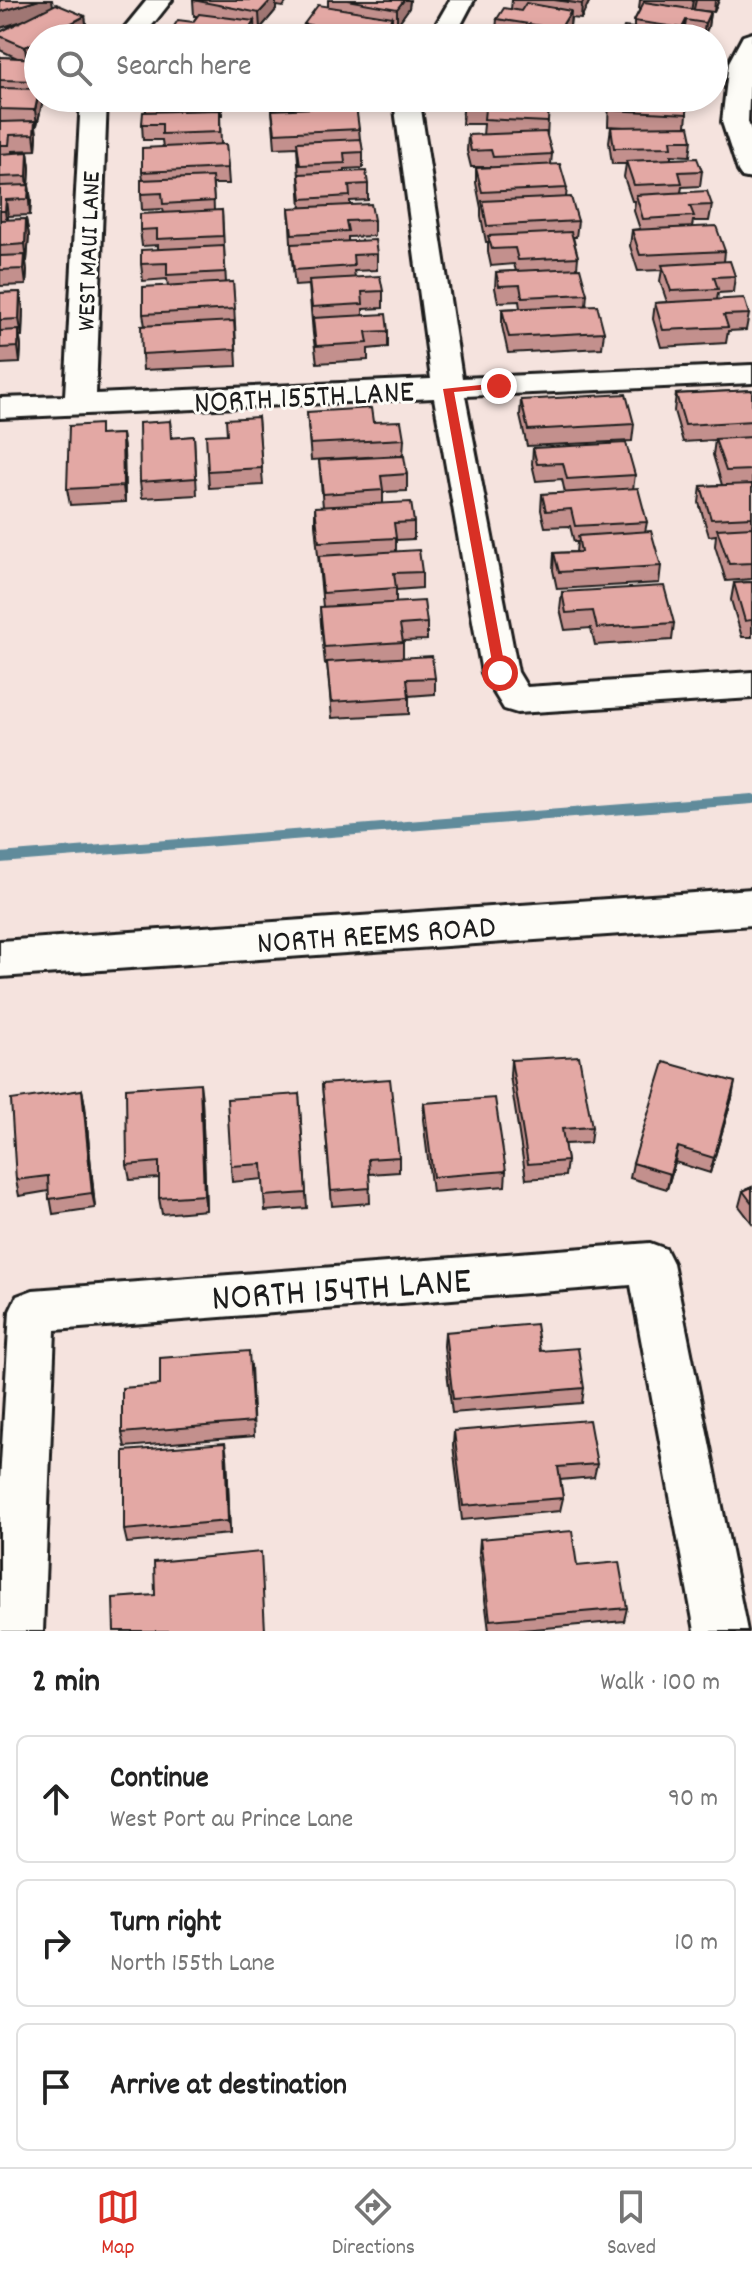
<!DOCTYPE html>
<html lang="en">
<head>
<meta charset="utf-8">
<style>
	body { margin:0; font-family:Dekko,sans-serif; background:#f6f6f6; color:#222 }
	.stop { position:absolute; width:24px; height:24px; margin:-18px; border:6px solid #d93025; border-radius:50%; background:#fff }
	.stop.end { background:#d93025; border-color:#fff; box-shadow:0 2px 8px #0008 }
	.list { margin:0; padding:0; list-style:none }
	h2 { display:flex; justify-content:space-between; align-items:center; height:104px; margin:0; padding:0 32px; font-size:34px }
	h2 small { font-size:26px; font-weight:400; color:#767676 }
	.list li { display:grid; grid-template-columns:52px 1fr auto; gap:24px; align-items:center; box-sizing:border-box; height:128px; margin:0 16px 16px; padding:0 16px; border:2px solid #e0e0e0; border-radius:12px }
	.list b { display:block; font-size:30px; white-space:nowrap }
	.list p { margin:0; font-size:26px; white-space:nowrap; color:#767676 }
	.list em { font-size:26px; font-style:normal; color:#767676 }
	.icon { flex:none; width:44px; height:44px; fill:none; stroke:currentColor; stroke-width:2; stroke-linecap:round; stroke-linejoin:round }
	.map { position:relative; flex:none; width:752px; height:1631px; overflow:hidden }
	.search { position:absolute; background:#fff; box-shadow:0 4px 12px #0003; left:24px; right:24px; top:24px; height:88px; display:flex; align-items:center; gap:20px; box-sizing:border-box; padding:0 28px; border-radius:44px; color:#767676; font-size:30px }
	.sheet { height:536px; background:#fff }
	nav { display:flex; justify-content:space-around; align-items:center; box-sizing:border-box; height:112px; border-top:2px solid #e0e0e0; background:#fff; font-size:22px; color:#767676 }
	nav a { display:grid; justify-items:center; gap:4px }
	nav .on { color:#d93025 }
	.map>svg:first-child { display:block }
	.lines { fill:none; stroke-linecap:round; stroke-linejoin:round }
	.stream { stroke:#608b9b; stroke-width:10 }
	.street-casing { stroke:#1c1c1c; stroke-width:6 }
	.secondary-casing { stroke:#1c1c1c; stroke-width:6 }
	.street { fill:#fdfcf7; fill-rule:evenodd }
	.secondary { fill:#fdfcf7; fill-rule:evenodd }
	.wall { fill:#c3908d; stroke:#1c1c1c; stroke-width:2 }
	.shaded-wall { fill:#9f7673; stroke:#1c1c1c; stroke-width:2 }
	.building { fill:#e3a8a4; stroke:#1c1c1c; stroke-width:2 }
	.route { fill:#d93025 }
	.labels { text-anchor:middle; stroke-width:6; stroke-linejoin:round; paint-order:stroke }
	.far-street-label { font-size:26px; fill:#1c1c1c; stroke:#fdfcf7 }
	.street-label { font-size:32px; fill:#1c1c1c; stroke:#fdfcf7 }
	.near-street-label { font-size:38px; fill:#1c1c1c; stroke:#fdfcf7 }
</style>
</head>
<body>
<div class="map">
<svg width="752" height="1631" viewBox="0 0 752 1631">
	<rect width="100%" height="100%" fill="#f5e3de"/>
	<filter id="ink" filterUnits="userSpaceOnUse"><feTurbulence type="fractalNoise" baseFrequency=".0125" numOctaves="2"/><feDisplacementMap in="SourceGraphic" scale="16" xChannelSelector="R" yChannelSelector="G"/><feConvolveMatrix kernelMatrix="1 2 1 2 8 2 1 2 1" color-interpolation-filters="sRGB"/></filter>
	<g filter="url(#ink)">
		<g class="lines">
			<path class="stream" d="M 0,858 L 752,799"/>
			<g class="street-casing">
				<g id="street">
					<path d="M 147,0 L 172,0 L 142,38 L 116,38 Z"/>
					<path d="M 450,0 L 474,0 L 454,38 L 428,38 Z"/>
					<path d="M 752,33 L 748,122 L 752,133 L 752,179 L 742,177 L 738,171 L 722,122 L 729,62 L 743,36 Z"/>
					<path d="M 81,98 L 107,98 L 96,394 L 431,379 L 395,109 L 400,98 L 426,98 L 421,109 L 462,378 L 752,365 L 752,383 L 465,396 L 518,672 L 527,687 L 752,672 L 752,698 L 517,713 L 504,709 L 482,673 L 434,398 L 0,418 L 0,398 L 65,396 Z"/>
					<path d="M 650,1243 L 666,1249 L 673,1263 L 747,1631 L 695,1631 L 631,1285 L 55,1330 L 43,1631 L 0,1631 L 0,1481 L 10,1311 L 17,1296 L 33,1290 Z"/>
				</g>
			</g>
			<g class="secondary-casing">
				<path id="secondary" d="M 752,889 L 752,925 L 0,977 L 0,941 Z"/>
			</g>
			<use href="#street" class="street"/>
			<use href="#secondary" class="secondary"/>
		</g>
		<g class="wall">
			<path d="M 193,0 L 288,0 L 283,7 L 276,6 L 276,10 L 260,29 L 255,28 L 254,38 L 171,38 L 171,31 L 193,22 L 197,16 L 194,16 Z"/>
			<path d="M 328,0 L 410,0 L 409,8 L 397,25 L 392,24 L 392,33 L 388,38 L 295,38 L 304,30 L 304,24 L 328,7 Z"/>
			<path d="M 512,0 L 590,0 L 581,19 L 571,18 L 570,26 L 563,38 L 485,38 L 496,30 L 497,19 L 511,9 Z"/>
			<path d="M 640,0 L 719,0 L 714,12 L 694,10 L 710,12 L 708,27 L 703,38 L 684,36 L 683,38 L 620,38 L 634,28 L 634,21 L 640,9 L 639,9 Z"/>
			<path d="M 53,5 L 85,16 L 87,32 L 35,58 L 38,59 L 38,98 L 41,98 L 42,104 L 37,125 L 36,125 L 37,136 L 36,150 L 12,151 L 12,153 L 28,152 L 30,168 L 29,186 L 31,201 L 30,215 L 8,216 L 8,220 L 26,219 L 29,235 L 27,261 L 26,261 L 27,271 L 26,285 L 0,286 L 0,57 L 17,58 L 0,50 L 0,32 L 21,22 L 0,28 Z"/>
			<path d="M 223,98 L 222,115 L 220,115 L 221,144 L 226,144 L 229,184 L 213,184 L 214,211 L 222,210 L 226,283 L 233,282 L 237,366 L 143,370 L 142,354 L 145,326 L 143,314 L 168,286 L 167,279 L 143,281 L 141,264 L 158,249 L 158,245 L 142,246 L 140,230 L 164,213 L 163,209 L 142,210 L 141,194 L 143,180 L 142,172 L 163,147 L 162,140 L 143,140 L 142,124 L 146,112 L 145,100 Z"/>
			<path d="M 282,98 L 359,98 L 359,101 L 340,100 L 339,107 L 359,129 L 360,139 L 363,152 L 363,168 L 345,169 L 345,172 L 368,184 L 368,200 L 350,201 L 350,205 L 374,220 L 374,236 L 348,237 L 348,241 L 377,254 L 377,270 L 354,271 L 355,277 L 383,291 L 383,308 L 363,309 L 363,315 L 388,331 L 388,347 L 368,349 L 368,360 L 317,363 L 313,334 L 309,285 L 295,286 L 292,260 L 289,208 L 301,208 L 297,147 L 275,148 L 272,110 L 328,107 L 282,105 Z"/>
			<path d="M 464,98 L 550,98 L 549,102 L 547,137 L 552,154 L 551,164 L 567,188 L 566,197 L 578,221 L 576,237 L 573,237 L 578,257 L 577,268 L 587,294 L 586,305 L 604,332 L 602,348 L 508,353 L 502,326 L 502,309 L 520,308 L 519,301 L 498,302 L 495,288 L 496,272 L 516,271 L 514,264 L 491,266 L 488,252 L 488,242 L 486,242 L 481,217 L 481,208 L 476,183 L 476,168 L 491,167 L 471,167 L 467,151 L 468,135 L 483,135 L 484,124 L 462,124 Z"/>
			<path d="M 609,98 L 684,98 L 684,100 L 663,98 L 663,101 L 687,114 L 686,126 L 692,140 L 690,156 L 671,155 L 671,159 L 702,171 L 700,186 L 682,187 L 681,192 L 712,205 L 709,221 L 693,221 L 692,227 L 725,251 L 724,262 L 735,276 L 733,292 L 718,293 L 717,300 L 749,314 L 746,330 L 728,331 L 726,343 L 661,347 L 653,319 L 655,303 L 667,302 L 660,281 L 662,270 L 638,271 L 630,246 L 632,230 L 640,229 L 634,211 L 635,201 L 632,201 L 624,177 L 626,164 L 612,164 L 609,142 L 611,127 L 624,127 L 608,126 Z"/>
			<path d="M 20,292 L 23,308 L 22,336 L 19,336 L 21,346 L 20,363 L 0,364 L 0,293 Z"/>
			<path d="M 752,390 L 752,579 L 726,581 L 715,546 L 716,535 L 709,536 L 699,503 L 701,486 L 722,485 L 713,455 L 715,440 L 683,442 L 674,411 L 676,394 Z"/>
			<path d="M 521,400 L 634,424 L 632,441 L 527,446 L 520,416 Z"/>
			<path d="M 307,412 L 373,422 L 404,439 L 403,455 L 311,460 Z"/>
			<path d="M 258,417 L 263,485 L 209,488 L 208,471 Z"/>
			<path d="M 170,421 L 172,438 L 194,436 L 197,495 L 142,498 L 140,482 Z"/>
			<path d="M 122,434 L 124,450 L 125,502 L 70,505 L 67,489 L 102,435 Z"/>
			<path d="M 533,448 L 635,475 L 633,489 L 647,522 L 645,532 L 661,566 L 659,583 L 557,589 L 553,570 L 554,553 L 576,552 L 577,542 L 574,542 L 570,526 L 545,527 L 541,510 L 542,494 L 565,493 L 562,479 L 536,481 L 532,464 Z"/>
			<path d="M 319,460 L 407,474 L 407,491 L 383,492 L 383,504 L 414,522 L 414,539 L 396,540 L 396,552 L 422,572 L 422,588 L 396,590 L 396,603 L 427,623 L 427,640 L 403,641 L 403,657 L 435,678 L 435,694 L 409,696 L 409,714 L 332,718 L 327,663 L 325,664 L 321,624 L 320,607 L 323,607 L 315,524 L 315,507 L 323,507 Z"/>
			<path d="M 752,582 L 752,637 L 742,637 L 731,600 L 734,583 Z"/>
			<path d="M 562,592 L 674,623 L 672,640 L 595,645 L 591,628 L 565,630 L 560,609 Z"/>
			<path d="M 511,1060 L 592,1127 L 590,1143 L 564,1144 L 567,1161 L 565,1176 L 526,1179 L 510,1076 Z"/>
			<path d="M 322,1084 L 399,1157 L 399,1172 L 369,1174 L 370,1203 L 332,1206 Z"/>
			<path d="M 82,1090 L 85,1106 L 95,1208 L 53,1214 L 49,1191 L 19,1196 L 16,1180 Z"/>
			<path d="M 299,1094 L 307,1208 L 265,1211 L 263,1179 L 232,1182 L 231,1166 Z"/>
			<path d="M 732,1098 L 710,1173 L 675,1162 L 667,1189 L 630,1178 L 633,1163 Z"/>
			<path d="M 202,1099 L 206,1210 L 162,1214 L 159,1198 L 159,1178 L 130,1180 L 127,1165 Z"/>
			<path d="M 424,1103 L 506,1171 L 505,1186 L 432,1192 L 423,1119 Z"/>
			<path d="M 752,1187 L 752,1223 L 739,1206 L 743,1191 Z"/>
			<path d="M 445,1332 L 540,1351 L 584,1388 L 582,1403 L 452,1413 L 444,1346 Z"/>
			<path d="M 251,1365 L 254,1436 L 125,1447 L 122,1433 L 160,1385 Z"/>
			<path d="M 454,1431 L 597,1464 L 594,1477 L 560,1480 L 563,1498 L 560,1511 L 462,1520 L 453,1445 Z"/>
			<path d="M 227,1457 L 230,1534 L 127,1543 L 124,1530 Z"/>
			<path d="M 480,1539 L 577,1566 L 627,1608 L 624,1621 L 511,1631 L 489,1631 L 479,1552 Z"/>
		</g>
		<g class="shaded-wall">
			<path d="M 39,0 L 52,0 L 54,11 L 0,28 L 0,12 Z"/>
			<path d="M 271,0 L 276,0 L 276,10 L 260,29 L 259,13 Z"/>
			<path d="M 404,0 L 410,0 L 409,8 L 397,25 L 397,9 Z"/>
			<path d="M 584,0 L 590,0 L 581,19 L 582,4 Z"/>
			<path d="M 693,0 L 696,0 L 694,9 L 690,17 Z"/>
			<path d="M 715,0 L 719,0 L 714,12 Z"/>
			<path d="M 571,11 L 570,26 L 563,38 L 560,38 L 560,29 Z"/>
			<path d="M 710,12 L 708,27 L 703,38 L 705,23 Z"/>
			<path d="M 85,16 L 87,32 L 75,38 L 43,38 Z"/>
			<path d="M 392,17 L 392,33 L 388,38 L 379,38 Z"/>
			<path d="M 686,20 L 684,36 L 683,38 L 681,38 L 682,28 Z"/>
			<path d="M 254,21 L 255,36 L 254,38 L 244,38 Z"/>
			<path d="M 38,41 L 38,57 L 27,63 L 25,47 Z"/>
			<path d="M 38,98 L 41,98 L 42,104 L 37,125 L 35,110 Z"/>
			<path d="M 35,121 L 37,136 L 36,150 L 34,134 Z"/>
			<path d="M 28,152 L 30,168 L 29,186 L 31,201 L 30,215 L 27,176 Z"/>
			<path d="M 6,200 L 8,216 L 7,227 L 5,211 Z"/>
			<path d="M 26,219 L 29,235 L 27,261 L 25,244 Z"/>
			<path d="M 25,255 L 27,271 L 26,285 L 24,269 Z"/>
			<path d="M 20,292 L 23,308 L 22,336 L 19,319 Z"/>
			<path d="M 19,330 L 21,346 L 20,363 L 18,347 Z"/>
			<path d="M 122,434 L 124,450 L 125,502 L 123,486 Z"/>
			<path d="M 735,1082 L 732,1098 L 710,1173 L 714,1158 Z"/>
			<path d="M 200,1083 L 202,1099 L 206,1210 L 204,1195 Z"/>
			<path d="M 82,1090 L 85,1106 L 95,1208 L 92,1193 Z"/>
			<path d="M 678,1147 L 675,1162 L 667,1189 L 670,1174 Z"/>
			<path d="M 225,1443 L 227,1457 L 230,1534 L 228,1521 Z"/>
		</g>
		<g class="building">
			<path d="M 0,0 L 39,0 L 0,12 Z"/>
			<path d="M 193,0 L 271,0 L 259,13 Z"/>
			<path d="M 347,0 L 404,0 L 397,9 Z"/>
			<path d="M 554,0 L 584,0 L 582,4 Z"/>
			<path d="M 644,2 L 710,12 L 705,23 L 686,20 L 682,28 L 634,21 Z"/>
			<path d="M 526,3 L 571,11 L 560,29 L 497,19 L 504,8 L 521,11 Z"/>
			<path d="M 56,4 L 85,16 L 43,38 L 38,38 L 38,41 L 25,47 L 0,36 L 0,32 Z"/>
			<path d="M 318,5 L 392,17 L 379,37 L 304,24 Z"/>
			<path d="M 199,14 L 254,21 L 244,38 L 225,38 L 171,31 L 178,20 L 193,22 Z"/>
			<path d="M 624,27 L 680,33 L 679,38 L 620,38 Z"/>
			<path d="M 490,29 L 550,38 L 485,38 Z"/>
			<path d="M 300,30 L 360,38 L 295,38 Z"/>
			<path d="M 0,57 L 38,59 L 38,81 L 0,80 Z"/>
			<path d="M 0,88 L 38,89 L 38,96 L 35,110 L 0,109 Z"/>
			<path d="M 145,98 L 221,98 L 145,100 Z"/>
			<path d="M 464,98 L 549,99 L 548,122 L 484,119 L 485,109 L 463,108 Z"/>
			<path d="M 610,98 L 663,98 L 663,101 L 687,102 L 687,114 L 610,110 Z"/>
			<path d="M 356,106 L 359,129 L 275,133 L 272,110 Z"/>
			<path d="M 220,110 L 220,132 L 162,134 L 162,124 L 142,124 L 143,112 Z"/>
			<path d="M 35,121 L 34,134 L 10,135 L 9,145 L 0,145 L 0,122 Z"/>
			<path d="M 689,126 L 692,140 L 671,140 L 672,147 L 614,148 L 611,127 Z"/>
			<path d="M 546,132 L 552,154 L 493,157 L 491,150 L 471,151 L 468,135 Z"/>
			<path d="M 361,139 L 363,152 L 344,153 L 345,163 L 300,165 L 297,142 Z"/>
			<path d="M 226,144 L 228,168 L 142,172 L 142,148 Z"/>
			<path d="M 28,152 L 27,176 L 0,177 L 0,154 Z"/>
			<path d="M 697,158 L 702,171 L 679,172 L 682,183 L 634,185 L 626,161 Z"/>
			<path d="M 560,164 L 567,188 L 482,192 L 476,168 Z"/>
			<path d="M 366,171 L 368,184 L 349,185 L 350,196 L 302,199 L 299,174 Z"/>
			<path d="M 212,177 L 214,201 L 163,204 L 162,193 L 141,194 L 141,180 Z"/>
			<path d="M 29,185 L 28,199 L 6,200 L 5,211 L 0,211 L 0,186 Z"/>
			<path d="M 707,191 L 712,205 L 690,206 L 694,216 L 643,219 L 636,195 Z"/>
			<path d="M 571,197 L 578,221 L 487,226 L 482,201 Z"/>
			<path d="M 371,204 L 374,220 L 346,221 L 348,231 L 292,234 L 289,208 Z"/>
			<path d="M 222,210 L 223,236 L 157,239 L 157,229 L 140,230 L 140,214 Z"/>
			<path d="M 26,219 L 25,244 L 0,246 L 0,220 Z"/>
			<path d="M 716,226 L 725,251 L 640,255 L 632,230 Z"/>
			<path d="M 571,232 L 578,257 L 518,260 L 515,248 L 492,249 L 488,236 Z"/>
			<path d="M 375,240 L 377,254 L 353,255 L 354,266 L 294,270 L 291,244 Z"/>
			<path d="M 224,246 L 225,272 L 167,275 L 167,263 L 141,264 L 141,250 Z"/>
			<path d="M 25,255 L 24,269 L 0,270 L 0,256 Z"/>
			<path d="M 730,261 L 735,276 L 714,277 L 718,289 L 671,291 L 662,265 Z"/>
			<path d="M 580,268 L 587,294 L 522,297 L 520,285 L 499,286 L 496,272 Z"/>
			<path d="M 380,276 L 383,291 L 362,292 L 363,304 L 312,307 L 309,280 Z"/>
			<path d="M 233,282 L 235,309 L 143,314 L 143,287 Z"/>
			<path d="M 20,292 L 19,319 L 0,320 L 0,293 Z"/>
			<path d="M 744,298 L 749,314 L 724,315 L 728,327 L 663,330 L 655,303 Z"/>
			<path d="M 597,305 L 604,332 L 509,337 L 502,309 Z"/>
			<path d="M 386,314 L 388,331 L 366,332 L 368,343 L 316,346 L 313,318 Z"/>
			<path d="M 234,321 L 236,349 L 142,354 L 141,326 Z"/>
			<path d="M 19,330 L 18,347 L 0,348 L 0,331 Z"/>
			<path d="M 752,390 L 752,421 L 685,425 L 676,394 Z"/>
			<path d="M 626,394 L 634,424 L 528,430 L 521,400 Z"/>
			<path d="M 371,408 L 373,422 L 401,421 L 404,439 L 310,444 L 307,412 Z"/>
			<path d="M 258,417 L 262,468 L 208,471 L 206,435 L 227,434 L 226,419 Z"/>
			<path d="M 170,421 L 171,438 L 194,436 L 196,478 L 140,482 L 139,423 Z"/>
			<path d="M 100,424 L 100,435 L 122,434 L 123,486 L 67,489 L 69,426 Z"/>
			<path d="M 752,437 L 752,470 L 726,471 L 715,439 Z"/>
			<path d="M 626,443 L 635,475 L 567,479 L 563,463 L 537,464 L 533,448 Z"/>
			<path d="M 404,456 L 407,474 L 381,476 L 383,490 L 323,494 L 319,460 Z"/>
			<path d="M 752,484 L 752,517 L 711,519 L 701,486 Z"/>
			<path d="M 638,488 L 647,522 L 575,526 L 571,509 L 546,511 L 542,494 Z"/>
			<path d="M 411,502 L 414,522 L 394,523 L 396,538 L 319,542 L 315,507 Z"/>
			<path d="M 752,527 L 752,563 L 729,564 L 717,529 Z"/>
			<path d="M 651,531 L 661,566 L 559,572 L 554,553 L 581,552 L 578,536 Z"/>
			<path d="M 419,550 L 422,572 L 394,573 L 396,588 L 323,593 L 319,556 Z"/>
			<path d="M 752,582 L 752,620 L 745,621 L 734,583 Z"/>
			<path d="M 664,586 L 674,623 L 597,628 L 593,611 L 566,613 L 562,592 Z"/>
			<path d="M 424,601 L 427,623 L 400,625 L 403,642 L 324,647 L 320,607 Z"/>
			<path d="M 432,656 L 435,678 L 407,679 L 409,697 L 331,702 L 327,662 Z"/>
			<path d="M 579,1056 L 592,1127 L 562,1129 L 567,1161 L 528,1164 L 511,1060 Z"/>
			<path d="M 664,1062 L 735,1082 L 714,1158 L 678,1147 L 670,1174 L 633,1163 Z"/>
			<path d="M 390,1079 L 399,1157 L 368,1159 L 370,1188 L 331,1191 L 322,1084 Z"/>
			<path d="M 200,1083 L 204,1195 L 159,1198 L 159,1162 L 127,1165 L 126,1088 Z"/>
			<path d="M 82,1090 L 92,1193 L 49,1199 L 48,1176 L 16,1180 L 11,1100 Z"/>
			<path d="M 299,1094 L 306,1193 L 264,1196 L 262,1164 L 231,1166 L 227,1099 Z"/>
			<path d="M 495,1098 L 506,1171 L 433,1177 L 424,1103 Z"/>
			<path d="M 752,1187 L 752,1203 L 743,1191 Z"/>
			<path d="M 536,1324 L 540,1351 L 578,1348 L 584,1388 L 453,1399 L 445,1332 Z"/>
			<path d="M 249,1351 L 253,1422 L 122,1433 L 122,1388 L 160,1385 L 160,1358 Z"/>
			<path d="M 589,1420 L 597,1464 L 558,1467 L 563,1498 L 463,1506 L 454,1431 Z"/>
			<path d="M 225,1443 L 228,1521 L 124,1530 L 124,1451 Z"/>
			<path d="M 572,1531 L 577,1566 L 619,1562 L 627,1608 L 490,1620 L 480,1539 Z"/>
			<path d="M 261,1552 L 265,1631 L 114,1631 L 113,1598 L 155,1595 L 154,1562 Z"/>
		</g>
	</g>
	<path class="route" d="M 499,383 L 503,388 L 454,392 L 506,673 L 500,677 L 494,673 L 443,389 Z"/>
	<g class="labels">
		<g class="far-street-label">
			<text transform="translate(87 251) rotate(-88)" y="9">WEST MAUI LANE</text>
		</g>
		<g class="street-label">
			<text transform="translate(304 395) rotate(-3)" y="11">NORTH 155TH LANE</text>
			<text transform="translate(376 933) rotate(-4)" y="11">NORTH REEMS ROAD</text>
		</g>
		<g class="near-street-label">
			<text transform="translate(341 1287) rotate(-4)" y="13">NORTH 154TH LANE</text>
		</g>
	</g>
</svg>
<div class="stop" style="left:500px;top:673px"></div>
<div class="stop end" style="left:499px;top:386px"></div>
<div class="search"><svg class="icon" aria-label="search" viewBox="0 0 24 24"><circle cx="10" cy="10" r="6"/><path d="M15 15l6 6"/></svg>Search here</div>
</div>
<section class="sheet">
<h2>2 min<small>Walk · 100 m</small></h2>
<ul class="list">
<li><svg class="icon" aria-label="ahead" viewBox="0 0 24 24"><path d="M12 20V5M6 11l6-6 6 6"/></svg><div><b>Continue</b><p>West Port au Prince Lane</p></div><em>90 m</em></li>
<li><svg class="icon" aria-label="right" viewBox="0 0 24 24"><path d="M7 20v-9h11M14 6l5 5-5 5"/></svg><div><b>Turn right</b><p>North 155th Lane</p></div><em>10 m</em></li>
<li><svg class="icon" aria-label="arrive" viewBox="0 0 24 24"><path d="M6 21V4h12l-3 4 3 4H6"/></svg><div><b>Arrive at destination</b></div></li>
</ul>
</section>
<nav>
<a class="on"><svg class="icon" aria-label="map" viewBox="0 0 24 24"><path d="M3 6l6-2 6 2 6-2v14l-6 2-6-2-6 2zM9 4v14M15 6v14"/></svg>Map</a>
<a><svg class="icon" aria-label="directions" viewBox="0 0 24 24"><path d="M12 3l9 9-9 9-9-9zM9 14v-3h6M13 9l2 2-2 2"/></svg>Directions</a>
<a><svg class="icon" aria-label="saved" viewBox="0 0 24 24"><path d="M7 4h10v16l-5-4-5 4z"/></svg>Saved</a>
</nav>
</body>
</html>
